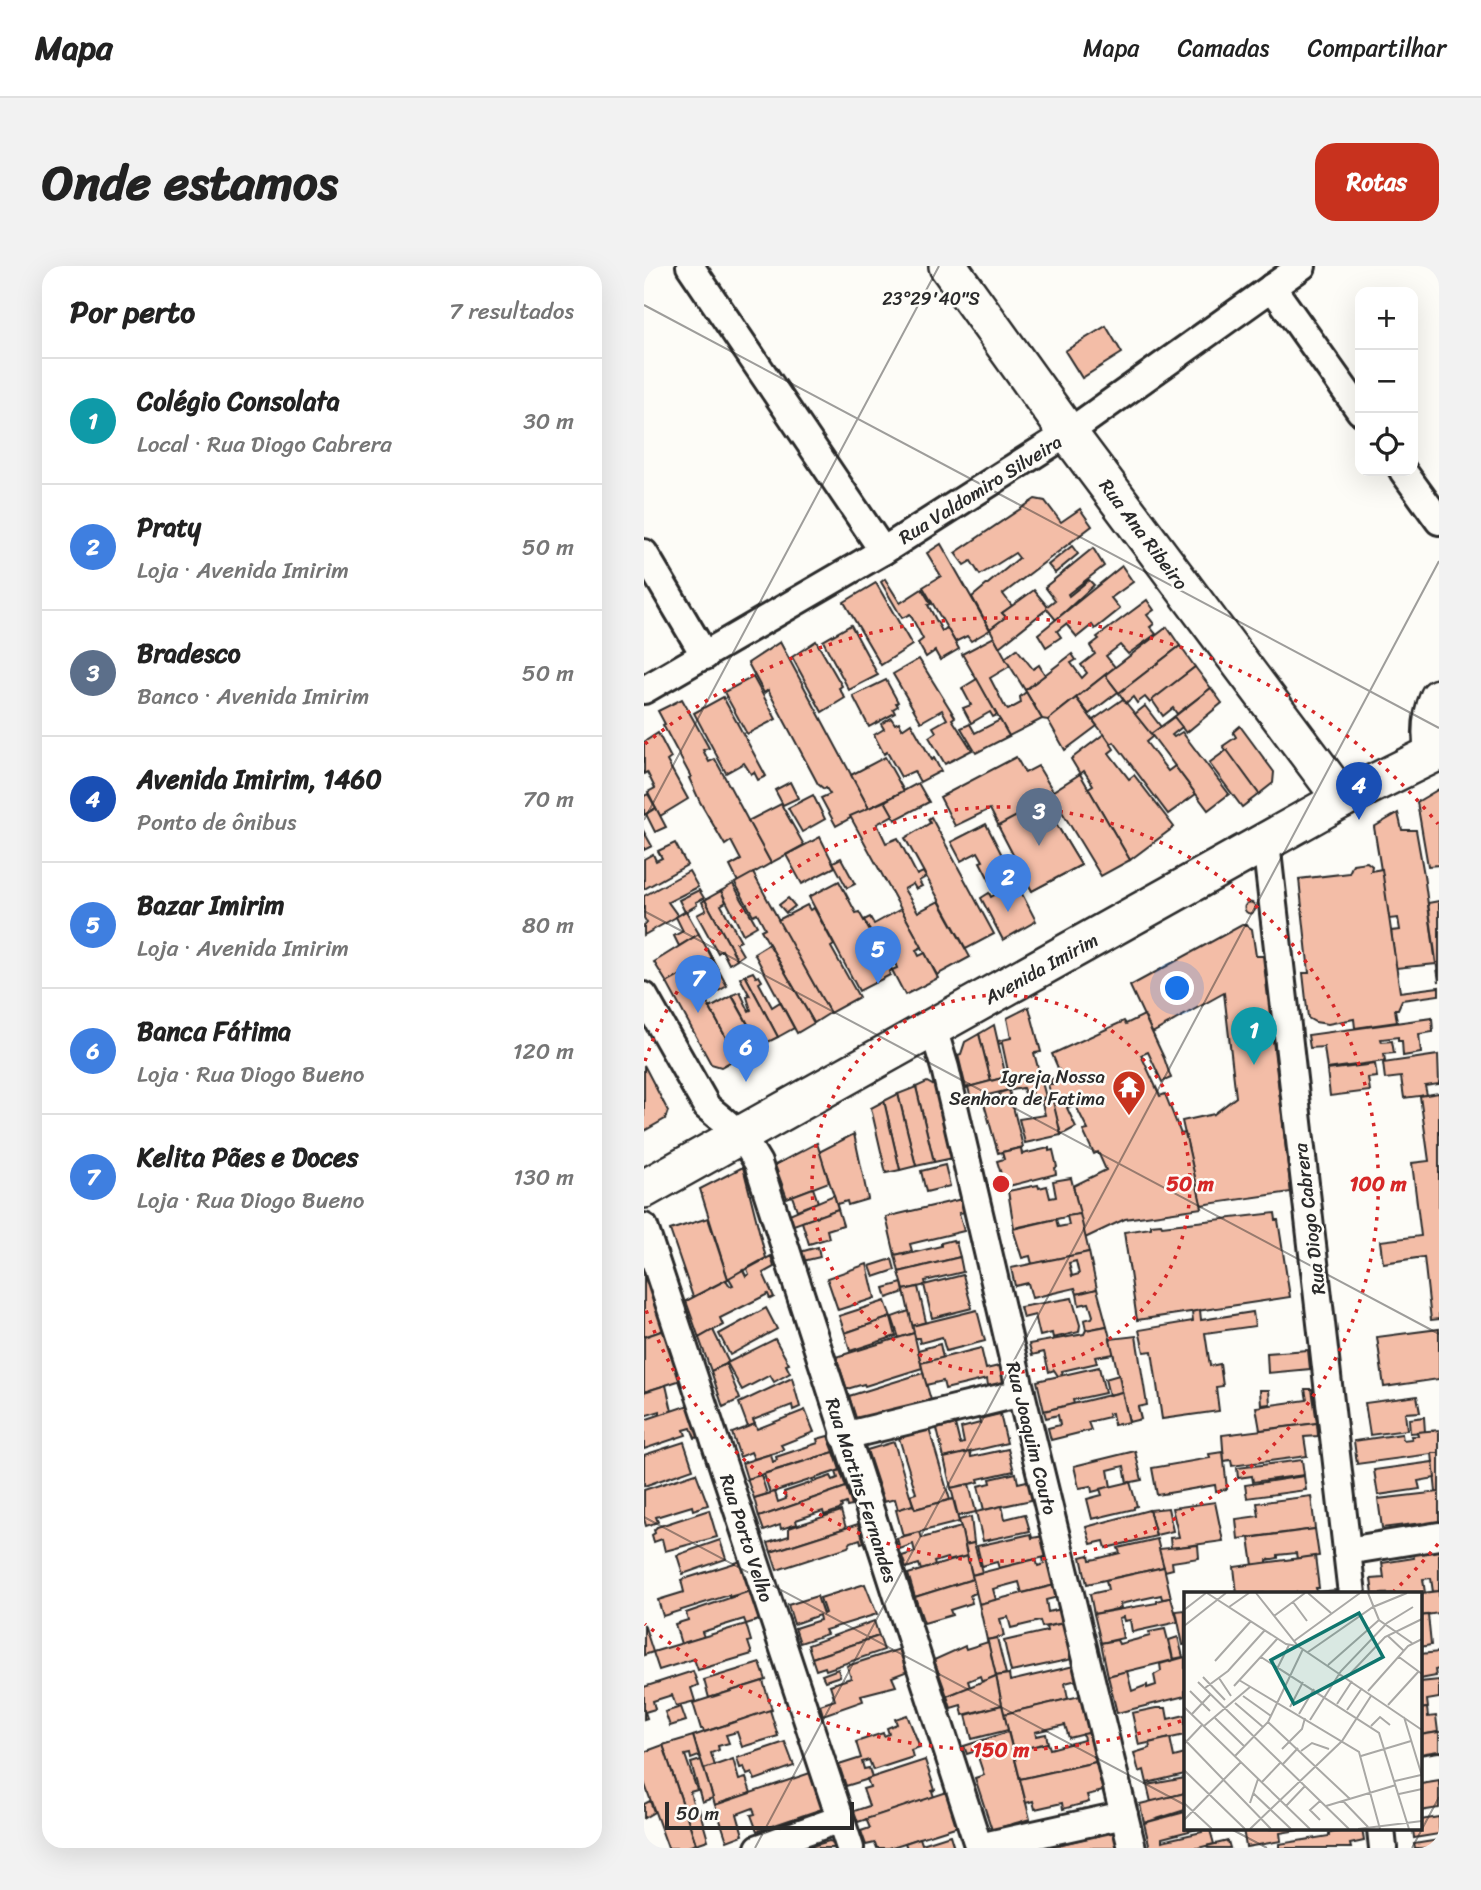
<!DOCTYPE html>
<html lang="pt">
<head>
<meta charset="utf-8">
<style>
	body { margin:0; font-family:Sriracha,sans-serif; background:#f2f2f2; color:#222 }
	.controls { position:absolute; right:21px; top:21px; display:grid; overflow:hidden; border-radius:14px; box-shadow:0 7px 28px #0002 }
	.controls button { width:63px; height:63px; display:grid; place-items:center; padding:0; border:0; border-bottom:2px solid #e0e0e0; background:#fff; color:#222; font:35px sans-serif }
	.scale { position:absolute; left:21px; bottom:18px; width:189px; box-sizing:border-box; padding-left:7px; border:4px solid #2b2b2b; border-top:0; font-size:19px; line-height:24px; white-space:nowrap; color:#2b2b2b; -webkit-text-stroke:5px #fdfcf7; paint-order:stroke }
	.you { position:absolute; left:534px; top:723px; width:24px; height:24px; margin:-18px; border:5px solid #fff; border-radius:50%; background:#1a73e8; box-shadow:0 0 0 10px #1a73e833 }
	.badge { display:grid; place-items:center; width:46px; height:46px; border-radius:50%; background:#c8321e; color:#fff; font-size:23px; font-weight:700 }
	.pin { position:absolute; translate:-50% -58px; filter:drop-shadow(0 2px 4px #0008) }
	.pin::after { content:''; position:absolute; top:37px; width:24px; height:21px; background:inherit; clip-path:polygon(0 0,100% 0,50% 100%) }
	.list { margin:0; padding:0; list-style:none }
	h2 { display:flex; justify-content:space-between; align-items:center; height:91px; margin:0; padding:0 28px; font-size:30px }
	h2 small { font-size:23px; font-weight:400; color:#767676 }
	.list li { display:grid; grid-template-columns:46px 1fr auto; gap:21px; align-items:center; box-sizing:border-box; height:126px; padding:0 28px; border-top:2px solid #e0e0e0 }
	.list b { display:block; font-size:26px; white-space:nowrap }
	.list p { margin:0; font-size:23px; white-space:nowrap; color:#767676 }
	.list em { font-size:23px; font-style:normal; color:#767676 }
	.icon { flex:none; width:38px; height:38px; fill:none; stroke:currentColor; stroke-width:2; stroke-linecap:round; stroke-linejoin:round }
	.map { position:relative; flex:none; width:795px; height:1582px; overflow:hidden; border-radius:21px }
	header { display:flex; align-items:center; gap:42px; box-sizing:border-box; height:98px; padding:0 35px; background:#fff; border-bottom:2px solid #e0e0e0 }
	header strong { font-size:33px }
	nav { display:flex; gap:38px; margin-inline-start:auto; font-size:24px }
	.intro { display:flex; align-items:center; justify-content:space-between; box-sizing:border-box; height:168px; padding:0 42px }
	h1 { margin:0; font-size:49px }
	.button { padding:18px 32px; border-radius:21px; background:#c8321e; color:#fff; font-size:24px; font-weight:700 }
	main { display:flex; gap:42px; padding:0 42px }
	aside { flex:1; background:#fff; border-radius:21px; box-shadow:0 7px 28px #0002 }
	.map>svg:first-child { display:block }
	.building { fill:#f3bda7; stroke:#2b2b2b; stroke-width:2; fill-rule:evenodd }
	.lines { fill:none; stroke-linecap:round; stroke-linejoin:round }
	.street-casing { stroke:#2b2b2b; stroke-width:32 }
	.secondary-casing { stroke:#2b2b2b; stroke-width:42 }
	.street { stroke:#fdfcf7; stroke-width:26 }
	.secondary { stroke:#fdfcf7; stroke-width:37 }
	.ticks { fill:none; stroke:#2b2b2b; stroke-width:2; stroke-opacity:0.45 }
	.ring { fill:none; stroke:#d62828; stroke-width:3.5; stroke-dasharray:3.5 7 }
	.labels { text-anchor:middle; stroke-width:5; stroke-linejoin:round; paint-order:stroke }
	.street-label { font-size:19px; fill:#2b2b2b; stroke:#fdfcf7 }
	.poi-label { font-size:19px; fill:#2b2b2b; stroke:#fdfcf7; text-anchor:end }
	.inset-road { fill:none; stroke:#a9a8a5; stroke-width:2 }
	.view { fill:#0f766e; fill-opacity:0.15; stroke:#0f766e; stroke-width:3.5 }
	.inset-edge { fill:none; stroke:#2b2b2b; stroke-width:3.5 }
	.ticks-label { font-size:18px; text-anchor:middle; fill:#2b2b2b; stroke:#fdfcf7; stroke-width:5; stroke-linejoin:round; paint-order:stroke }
	.centre { fill:#d62828; stroke:#fdfcf7; stroke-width:3.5 }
	.ring-label { font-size:21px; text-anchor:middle; font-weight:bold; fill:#d62828; stroke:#fdfcf7; stroke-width:5; stroke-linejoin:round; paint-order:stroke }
</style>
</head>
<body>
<header>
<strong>Mapa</strong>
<nav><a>Mapa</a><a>Camadas</a><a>Compartilhar</a></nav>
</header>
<div class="intro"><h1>Onde estamos</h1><a class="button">Rotas</a></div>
<main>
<aside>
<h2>Por perto<small>7 resultados</small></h2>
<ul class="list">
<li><span class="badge" style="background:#0f9aa8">1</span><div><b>Colégio Consolata</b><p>Local · Rua Diogo Cabrera</p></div><em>30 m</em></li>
<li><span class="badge" style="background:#3f7fe0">2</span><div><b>Praty</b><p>Loja · Avenida Imirim</p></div><em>50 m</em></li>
<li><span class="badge" style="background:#5c6f8a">3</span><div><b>Bradesco</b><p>Banco · Avenida Imirim</p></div><em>50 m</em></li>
<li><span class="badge" style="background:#1a4fb4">4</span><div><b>Avenida Imirim, 1460</b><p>Ponto de ônibus</p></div><em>70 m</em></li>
<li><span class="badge" style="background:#3f7fe0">5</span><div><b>Bazar Imirim</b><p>Loja · Avenida Imirim</p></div><em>80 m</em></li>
<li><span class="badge" style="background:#3f7fe0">6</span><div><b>Banca Fátima</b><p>Loja · Rua Diogo Bueno</p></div><em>120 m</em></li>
<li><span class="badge" style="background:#3f7fe0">7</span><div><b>Kelita Pães e Doces</b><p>Loja · Rua Diogo Bueno</p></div><em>130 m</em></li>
</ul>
</aside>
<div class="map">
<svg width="795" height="1582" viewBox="0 0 795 1582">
	<rect width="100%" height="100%" fill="#fdfcf7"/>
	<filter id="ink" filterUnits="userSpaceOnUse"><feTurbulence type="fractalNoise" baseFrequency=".0143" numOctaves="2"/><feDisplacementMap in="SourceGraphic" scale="14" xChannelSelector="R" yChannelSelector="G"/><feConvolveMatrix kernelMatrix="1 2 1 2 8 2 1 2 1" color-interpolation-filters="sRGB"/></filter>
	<g filter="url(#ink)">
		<g class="building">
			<path d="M 462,60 L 478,87 L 438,112 L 421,85 Z"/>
			<path d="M 391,233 L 401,235 L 417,256 L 436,243 L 448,260 L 359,328 L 368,340 L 358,347 L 362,351 L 346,363 L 328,331 L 375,292 L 371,287 L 336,309 L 327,295 L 320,299 L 311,287 Z"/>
			<path d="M 297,278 L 346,364 L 327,375 L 323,370 L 311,376 L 279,321 L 297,310 L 283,287 Z"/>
			<path d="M 428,280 L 434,288 L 411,307 L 404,299 Z"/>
			<path d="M 449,282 L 460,300 L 424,328 L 425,330 L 445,314 L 450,319 L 412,354 L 403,343 L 355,381 L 346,363 L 362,351 L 358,347 L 390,324 L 403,340 L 411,334 L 401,321 Z"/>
			<path d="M 478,300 L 489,316 L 467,332 L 476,343 L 451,363 L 448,359 L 433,371 L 422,358 L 413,365 L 417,371 L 402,381 L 394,368 Z"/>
			<path d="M 241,313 L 256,337 L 278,323 L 287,338 L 284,339 L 298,365 L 303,362 L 315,383 L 296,394 L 291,385 L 282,391 L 274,377 L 279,373 L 266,348 L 258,352 L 237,316 Z"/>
			<path d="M 232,317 L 268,379 L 237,399 L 200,336 Z"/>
			<path d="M 503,334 L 510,344 L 503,349 L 510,358 L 506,361 L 512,368 L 484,388 L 476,379 L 462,390 L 471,401 L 404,454 L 398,453 L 381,424 L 428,388 L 432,394 L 427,397 L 438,412 L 443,407 L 437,399 L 451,388 L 446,380 L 455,373 L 453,371 Z"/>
			<path d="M 207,359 L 234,409 L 205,424 L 179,375 Z"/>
			<path d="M 523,361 L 536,380 L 475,427 L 461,409 Z"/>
			<path d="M 350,371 L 366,400 L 346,412 L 361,441 L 364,444 L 377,437 L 376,431 L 382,426 L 398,453 L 365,470 L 318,388 Z"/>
			<path d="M 172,375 L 198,420 L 195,422 L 201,432 L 178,446 L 148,391 Z"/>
			<path d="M 136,376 L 225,542 L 192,560 L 177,532 L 186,528 L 182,522 L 180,523 L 174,518 L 124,424 L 120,427 L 104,397 Z"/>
			<path d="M 536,380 L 551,401 L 506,437 L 501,431 L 493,437 L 489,431 L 482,437 L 475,427 Z"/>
			<path d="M 373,383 L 389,403 L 395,399 L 401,409 L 381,424 L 361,392 Z"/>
			<path d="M 275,393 L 311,451 L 308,453 L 328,484 L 301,498 L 285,471 L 292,466 L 289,461 L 303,453 L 298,444 L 277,456 L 249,408 Z"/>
			<path d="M 551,401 L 567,422 L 533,448 L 529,442 L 519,450 L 508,434 Z"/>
			<path d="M 461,409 L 474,426 L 445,448 L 432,432 Z"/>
			<path d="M 109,411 L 132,453 L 103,468 L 80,426 Z"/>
			<path d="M 333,413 L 353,449 L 349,451 L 346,446 L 327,457 L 319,442 L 327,439 L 318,422 Z"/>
			<path d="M 242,414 L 254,436 L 252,437 L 254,440 L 249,443 L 251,447 L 225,461 L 209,430 Z"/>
			<path d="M 567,422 L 578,437 L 542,467 L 530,451 Z"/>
			<path d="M 79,431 L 122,510 L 114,514 L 110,506 L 107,508 L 100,497 L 82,507 L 50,447 Z"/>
			<path d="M 432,432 L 453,460 L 421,484 L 404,454 Z"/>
			<path d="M 38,433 L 65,482 L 59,484 L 65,496 L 71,493 L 127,597 L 94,616 L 86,600 L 97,594 L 87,575 L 81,579 L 56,536 L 45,512 L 47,511 L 19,459 L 21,458 L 14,445 Z"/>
			<path d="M 479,433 L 507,468 L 508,471 L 502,476 L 524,505 L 531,500 L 552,528 L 524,548 L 470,476 L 467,478 L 449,454 Z"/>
			<path d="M 501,440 L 517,461 L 507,468 L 491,448 Z"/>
			<path d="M 530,451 L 538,461 L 528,469 L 530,471 L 538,466 L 585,528 L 564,544 L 507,468 Z"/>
			<path d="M 247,452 L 251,458 L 255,456 L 258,463 L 267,457 L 288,494 L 290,492 L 297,505 L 276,516 L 270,505 L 257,511 L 243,486 L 240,488 L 230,469 L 240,463 L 237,458 Z"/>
			<path d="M 356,454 L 365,470 L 332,487 L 317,462 L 326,458 L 331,467 Z"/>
			<path d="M 596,460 L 630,506 L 629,517 L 615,528 L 579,480 L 592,471 L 589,466 Z"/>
			<path d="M 14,467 L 27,492 L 23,495 L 44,533 L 16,550 L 4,526 L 11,522 L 3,506 L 0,508 L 0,476 Z"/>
			<path d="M 460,468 L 470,483 L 465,487 L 485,513 L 490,509 L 530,561 L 486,594 L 444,522 L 449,519 L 440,505 L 436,508 L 427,493 Z"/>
			<path d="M 583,484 L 615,528 L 598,541 L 565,497 Z"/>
			<path d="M 241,491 L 260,525 L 225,542 L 207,509 Z"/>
			<path d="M 372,491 L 381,507 L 394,500 L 409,525 L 436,508 L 486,594 L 457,610 L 409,531 L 399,536 L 437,599 L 388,625 L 346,543 L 311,560 L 296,531 Z"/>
			<path d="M 146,516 L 154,532 L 139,539 L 131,524 Z"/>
			<path d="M 274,517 L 285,536 L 251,554 L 241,535 Z"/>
			<path d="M 795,523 L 795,599 L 784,600 L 773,536 Z"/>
			<path d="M 4,528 L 12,542 L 0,549 L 0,530 Z"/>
			<path d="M 169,529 L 181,553 L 158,566 L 144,542 Z"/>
			<path d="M 241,535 L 249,549 L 233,558 L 242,577 L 254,572 L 273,609 L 279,606 L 282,611 L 275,615 L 278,620 L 272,623 L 269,618 L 260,623 L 274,646 L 295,635 L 326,691 L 293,709 L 206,550 Z"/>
			<path d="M 399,536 L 437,599 L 388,625 L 354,560 Z"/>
			<path d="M 137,538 L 160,579 L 127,597 L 104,555 Z"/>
			<path d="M 12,542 L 22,561 L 11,566 L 2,548 Z"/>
			<path d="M 754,547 L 758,564 L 772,564 L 780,609 L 792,698 L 752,702 L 747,665 L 756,664 L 754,652 L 745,653 L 730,561 Z"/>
			<path d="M 287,551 L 350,668 L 322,683 L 261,572 L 286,557 L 284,553 Z"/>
			<path d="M 342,558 L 392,655 L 359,674 L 337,632 L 345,627 L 347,631 L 358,625 L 354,618 L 349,621 L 336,596 L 339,595 L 334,586 L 317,595 L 307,576 Z"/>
			<path d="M 0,566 L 8,580 L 0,584 Z"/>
			<path d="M 176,571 L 191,601 L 158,618 L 142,589 Z"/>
			<path d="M 31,577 L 43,599 L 0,623 L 0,593 L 9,588 L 12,595 L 18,592 L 14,585 Z"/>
			<path d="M 197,592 L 211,618 L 203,622 L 189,596 Z"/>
			<path d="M 723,596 L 728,600 L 727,605 L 738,603 L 756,726 L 795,721 L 795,729 L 758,734 L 754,743 L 751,743 L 753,756 L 711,762 L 710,753 L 684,758 L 671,756 L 664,752 L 659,707 L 665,707 L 655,613 L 705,607 L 709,598 Z"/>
			<path d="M 45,605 L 54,621 L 24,636 L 34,650 L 0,669 L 0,659 L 3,657 L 0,652 L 0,630 Z"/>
			<path d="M 109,607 L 186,747 L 170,757 L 117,664 L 121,662 L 113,647 L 109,649 L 91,617 Z"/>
			<path d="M 195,615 L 212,647 L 215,646 L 248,704 L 245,706 L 246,709 L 215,725 L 165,631 Z"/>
			<path d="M 89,618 L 113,660 L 99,668 L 77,625 Z"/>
			<path d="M 55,624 L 60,632 L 52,636 L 53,639 L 41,646 L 35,634 Z"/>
			<path d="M 77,625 L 82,636 L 77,639 L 97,675 L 92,677 L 99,689 L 93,693 L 61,634 Z"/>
			<path d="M 144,632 L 151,640 L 142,647 L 135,639 Z"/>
			<path d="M 61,634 L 93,693 L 85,698 L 78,684 L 74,687 L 53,649 L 62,644 L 58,636 Z"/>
			<path d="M 795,635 L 795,716 L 784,637 Z"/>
			<circle cx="606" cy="642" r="5.5"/>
			<path d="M 163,639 L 166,644 L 170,642 L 190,679 L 187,681 L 215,731 L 186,747 L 134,654 Z"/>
			<path d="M 257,643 L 278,681 L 272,684 L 275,690 L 281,687 L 294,712 L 261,729 L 248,704 L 253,702 L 251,697 L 245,699 L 220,654 L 226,651 L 230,658 Z"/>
			<path d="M 42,645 L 55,668 L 35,680 L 30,670 L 39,665 L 32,651 Z"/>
			<path d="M 598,659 L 602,659 L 608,663 L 612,690 L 619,690 L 647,926 L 557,939 L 538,855 L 570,848 L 592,831 L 580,727 L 508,767 L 486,720 Z"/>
			<path d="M 55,668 L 68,692 L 23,717 L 10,696 Z"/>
			<path d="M 125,678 L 170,757 L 153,767 L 110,687 Z"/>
			<path d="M 68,692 L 83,720 L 66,730 L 50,702 Z"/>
			<path d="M 50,702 L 67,732 L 62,735 L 93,792 L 77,801 L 67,798 L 23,717 Z"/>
			<path d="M 109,706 L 112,711 L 115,710 L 118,715 L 115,717 L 128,741 L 136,736 L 150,762 L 134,771 L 101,709 Z"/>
			<path d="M 101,709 L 134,771 L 116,780 L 88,729 L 96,726 L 105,745 L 107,744 L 103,731 L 106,730 L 96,712 Z"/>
			<path d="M 88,730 L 116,780 L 93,792 L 66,742 Z"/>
			<path d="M 385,741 L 397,786 L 390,787 L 402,831 L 390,834 L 388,827 L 381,828 L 379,822 L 368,824 L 358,777 L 354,778 L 354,775 L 367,772 L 363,752 Z"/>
			<path d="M 500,749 L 520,792 L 527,812 L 518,816 L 504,786 L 497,789 L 516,830 L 521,828 L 537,868 L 541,867 L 558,942 L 481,953 L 441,972 L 429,920 L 462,904 L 454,886 L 450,888 L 439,865 L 444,864 L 431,838 L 423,842 L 432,861 L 417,869 L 404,818 L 408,818 L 406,814 L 417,809 L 408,788 L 480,755 L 482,758 Z"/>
			<path d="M 788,752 L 789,766 L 775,768 L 777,787 L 759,790 L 758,775 L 754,775 L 754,771 L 737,773 L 738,776 L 748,775 L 750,787 L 740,788 L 741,795 L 683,803 L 680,781 L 666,782 L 664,769 Z"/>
			<path d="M 350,759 L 362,811 L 347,815 L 335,768 Z"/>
			<path d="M 335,768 L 347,815 L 322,822 L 314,789 L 317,788 L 321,776 Z"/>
			<path d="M 794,789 L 795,818 L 781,820 L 783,829 L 760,832 L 757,811 L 741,813 L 739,797 Z"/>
			<path d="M 731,798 L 733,811 L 724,812 L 726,825 L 686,830 L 683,804 Z"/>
			<path d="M 0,799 L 24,845 L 21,853 L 0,865 Z"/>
			<path d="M 362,811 L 365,824 L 327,833 L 324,821 Z"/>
			<path d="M 283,816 L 292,821 L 309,892 L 290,896 L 272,821 Z"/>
			<path d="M 272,821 L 290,896 L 272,900 L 254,828 Z"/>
			<path d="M 365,824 L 379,881 L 354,887 L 339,834 L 356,830 L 355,827 Z"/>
			<path d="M 795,827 L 795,1053 L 787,1054 L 780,991 L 739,997 L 736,975 L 777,970 L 768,897 L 785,895 L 776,830 Z"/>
			<path d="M 254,828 L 272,900 L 256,904 L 240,835 Z"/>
			<path d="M 408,831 L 417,869 L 381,877 L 375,853 L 401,849 L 397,834 Z"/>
			<path d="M 240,835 L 256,904 L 242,907 L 227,842 Z"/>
			<path d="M 210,868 L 224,933 L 204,939 L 203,935 L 193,938 L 175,886 Z"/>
			<path d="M 173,877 L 185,916 L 143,932 L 131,899 Z"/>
			<path d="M 377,882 L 378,888 L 405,882 L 405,885 L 409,884 L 413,901 L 411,902 L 412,908 L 361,921 L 353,895 L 360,893 L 358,886 Z"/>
			<path d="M 301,899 L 306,920 L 282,926 L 277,905 Z"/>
			<path d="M 99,901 L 122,992 L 84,1013 L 56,923 Z"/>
			<path d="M 427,912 L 436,948 L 370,962 L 364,925 L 394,919 L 395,922 L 403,920 L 406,932 L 412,931 L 409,915 Z"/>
			<path d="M 169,922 L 174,936 L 153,944 L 148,930 Z"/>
			<path d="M 190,929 L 194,943 L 147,960 L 143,949 Z"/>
			<path d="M 318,933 L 322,946 L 315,947 L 320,965 L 266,978 L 268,985 L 251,989 L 242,951 Z"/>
			<path d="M 194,943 L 199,959 L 183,964 L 185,972 L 165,978 L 158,956 Z"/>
			<path d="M 631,947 L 632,954 L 634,954 L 646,1031 L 493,1054 L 480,966 L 507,962 L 507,959 L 517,958 L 518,960 Z"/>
			<path d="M 436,948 L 445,986 L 388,998 L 386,990 L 378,992 L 369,963 L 412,953 L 414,961 L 425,959 L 423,950 Z"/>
			<path d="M 64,952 L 84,1013 L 49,1031 L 26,964 Z"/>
			<path d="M 309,974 L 310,977 L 312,976 L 316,991 L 255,1006 L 251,989 L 260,987 L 260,989 L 297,980 L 297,977 Z"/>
			<path d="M 174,981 L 176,991 L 159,995 L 156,986 Z"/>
			<path d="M 445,986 L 453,1023 L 433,1028 L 431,1022 L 388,1032 L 384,1017 L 371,1020 L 367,1002 ZM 432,995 L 435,1008 L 428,1010 L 425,997 Z"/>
			<path d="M 127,990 L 130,1001 L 119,1007 L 130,1031 L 126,1033 L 124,1028 L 76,1052 L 79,1059 L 55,1072 L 42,1035 L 82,1014 L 86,1020 L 89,1019 L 85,1012 L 99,1004 L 102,1010 L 105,1008 L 103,1003 Z"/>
			<path d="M 316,991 L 319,1006 L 281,1015 L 282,1019 L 260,1024 L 255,1006 Z"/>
			<path d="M 248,993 L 251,1004 L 230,1011 L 226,1000 Z"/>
			<path d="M 223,998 L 231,1032 L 194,1044 L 183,1012 Z"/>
			<path d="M 0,1002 L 20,1064 L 0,1071 Z"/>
			<path d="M 319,1009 L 328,1042 L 288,1052 L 280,1019 Z"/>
			<path d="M 258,1017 L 260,1026 L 243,1032 L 240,1022 Z"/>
			<path d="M 274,1021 L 282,1056 L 268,1060 L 260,1024 Z"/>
			<path d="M 453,1023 L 463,1060 L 442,1064 L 440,1054 L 448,1052 L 449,1050 L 445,1037 L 435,1039 L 433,1028 Z"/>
			<path d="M 428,1032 L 436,1059 L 435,1066 L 409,1072 L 408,1067 L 396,1070 L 391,1049 L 379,1052 L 376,1041 Z"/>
			<path d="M 241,1035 L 247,1051 L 201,1067 L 195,1050 Z"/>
			<path d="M 122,1042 L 133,1063 L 86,1089 L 75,1068 Z"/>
			<path d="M 333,1044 L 341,1075 L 302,1085 L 298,1071 L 276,1077 L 275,1072 L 271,1072 L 268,1060 Z"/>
			<path d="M 556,1044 L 557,1054 L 609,1046 L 611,1060 L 561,1067 L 566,1100 L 576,1098 L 579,1120 L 572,1121 L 575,1145 L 518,1153 L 508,1085 L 500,1086 L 495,1064 L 549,1055 L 548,1046 Z"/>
			<path d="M 265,1045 L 270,1067 L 255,1072 L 248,1051 Z"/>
			<path d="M 247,1051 L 252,1070 L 206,1085 L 201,1067 Z"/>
			<path d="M 463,1060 L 470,1088 L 451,1091 L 453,1097 L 418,1105 L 419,1109 L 414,1110 L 410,1104 L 405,1106 L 400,1086 L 388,1089 L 385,1078 L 440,1068 L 442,1064 Z"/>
			<path d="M 795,1063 L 795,1113 L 740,1121 L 733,1071 Z"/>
			<path d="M 20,1064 L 37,1114 L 0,1126 L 0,1071 Z"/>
			<path d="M 69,1064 L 85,1097 L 67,1105 L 55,1072 Z"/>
			<path d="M 270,1067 L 278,1102 L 221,1120 L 220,1118 L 203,1123 L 192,1091 Z"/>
			<path d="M 492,1070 L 503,1139 L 494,1141 L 497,1153 L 485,1156 L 466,1073 Z"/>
			<path d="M 131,1073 L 145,1098 L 142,1099 L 146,1107 L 130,1116 L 126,1109 L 98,1124 L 83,1097 Z"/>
			<path d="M 296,1078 L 299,1092 L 277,1097 L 274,1084 Z"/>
			<path d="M 337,1082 L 342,1103 L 359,1099 L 364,1116 L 344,1120 L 343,1113 L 301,1123 L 299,1115 L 282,1119 L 277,1097 Z"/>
			<path d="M 664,1084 L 666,1103 L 624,1107 L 623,1087 Z"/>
			<path d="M 82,1098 L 96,1133 L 79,1141 L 67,1105 Z"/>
			<path d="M 455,1101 L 461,1127 L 429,1134 L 430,1138 L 400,1145 L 393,1115 Z"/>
			<path d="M 279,1107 L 287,1134 L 214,1155 L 212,1154 L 205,1130 Z"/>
			<path d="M 475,1109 L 478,1126 L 465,1129 L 461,1113 Z"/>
			<path d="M 148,1112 L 156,1141 L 149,1144 L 148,1139 L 109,1154 L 111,1158 L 104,1161 L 95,1137 Z"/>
			<path d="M 22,1119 L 28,1145 L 16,1149 L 16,1145 L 0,1150 L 0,1126 Z"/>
			<path d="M 661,1123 L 668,1123 L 673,1157 L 616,1164 L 612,1141 L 663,1134 Z"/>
			<path d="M 616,1124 L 625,1124 L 626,1138 L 617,1139 Z"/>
			<path d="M 478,1126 L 485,1156 L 470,1159 L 468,1147 L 464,1148 L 465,1151 L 444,1156 L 447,1164 L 407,1174 L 404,1162 L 416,1159 L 414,1149 L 402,1152 L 400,1145 Z"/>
			<path d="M 773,1130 L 776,1146 L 761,1147 L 763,1164 L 726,1169 L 721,1137 Z"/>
			<path d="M 45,1139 L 55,1171 L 51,1172 L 47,1162 L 40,1164 L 42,1169 L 0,1183 L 0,1154 Z"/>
			<path d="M 161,1144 L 170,1166 L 137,1179 L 140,1184 L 110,1193 L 107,1186 L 96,1191 L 88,1167 L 111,1158 L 113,1163 Z"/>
			<path d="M 356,1148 L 363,1177 L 300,1192 L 293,1163 L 311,1158 L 316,1178 L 320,1177 L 317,1162 L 336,1157 L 335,1153 Z"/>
			<path d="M 780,1151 L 781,1166 L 766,1167 L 765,1153 Z"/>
			<path d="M 673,1157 L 674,1170 L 660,1171 L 663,1190 L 588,1200 L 587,1194 L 580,1195 L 578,1169 Z"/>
			<path d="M 285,1163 L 306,1234 L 271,1243 L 266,1229 L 272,1227 L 255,1172 Z"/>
			<path d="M 795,1164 L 795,1187 L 713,1198 L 710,1175 L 758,1168 L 759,1174 L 768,1173 L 767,1170 L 774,1170 L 773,1166 Z"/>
			<path d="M 184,1170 L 190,1186 L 103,1213 L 98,1197 L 127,1188 L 129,1196 L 133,1194 L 132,1191 L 174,1177 L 173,1173 Z"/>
			<path d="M 40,1176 L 49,1203 L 0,1220 L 0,1189 Z"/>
			<path d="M 250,1176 L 269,1239 L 254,1244 L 251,1233 L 240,1236 L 223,1184 Z"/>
			<path d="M 364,1183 L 370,1205 L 334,1213 L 335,1216 L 307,1222 L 300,1192 L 326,1186 L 327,1191 Z"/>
			<path d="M 491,1185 L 498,1214 L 483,1217 L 480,1200 L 464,1204 L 467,1221 L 448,1226 L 447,1220 L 435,1222 L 430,1200 Z"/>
			<path d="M 190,1186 L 196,1204 L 126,1227 L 120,1208 Z"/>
			<path d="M 579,1186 L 583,1223 L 572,1225 L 571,1219 L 513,1229 L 508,1202 L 566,1192 L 565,1188 Z"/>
			<path d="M 788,1187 L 795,1187 L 795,1226 L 792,1226 Z"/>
			<path d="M 658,1194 L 660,1209 L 609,1216 L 608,1210 L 594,1212 L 593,1202 Z"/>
			<path d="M 789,1196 L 791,1212 L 774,1215 L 776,1223 L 734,1229 L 730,1204 Z"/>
			<path d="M 196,1204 L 202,1221 L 115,1251 L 110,1232 L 131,1226 L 134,1236 L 142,1233 L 140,1226 L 187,1210 L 189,1214 L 194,1212 L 192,1206 Z"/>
			<path d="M 52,1207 L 64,1239 L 49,1244 L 48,1240 L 12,1251 L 14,1256 L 2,1260 L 0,1253 L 0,1224 Z"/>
			<path d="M 372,1207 L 374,1217 L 387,1214 L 392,1233 L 340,1244 L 334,1220 L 347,1217 L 346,1213 Z"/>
			<path d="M 117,1209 L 123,1228 L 110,1232 L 103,1213 Z"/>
			<path d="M 660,1210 L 662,1224 L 603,1232 L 601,1219 Z"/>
			<path d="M 486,1216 L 493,1240 L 490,1241 L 490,1243 L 448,1253 L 443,1233 L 458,1229 L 456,1223 Z"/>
			<path d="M 325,1218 L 332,1246 L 314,1250 L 307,1222 Z"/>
			<path d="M 202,1221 L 208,1240 L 203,1241 L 202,1237 L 197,1239 L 198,1241 L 195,1244 L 180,1249 L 179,1245 L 152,1254 L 153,1258 L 137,1263 L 136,1259 L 120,1265 L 115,1251 Z"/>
			<path d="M 795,1226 L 795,1263 L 778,1265 L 777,1257 L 738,1262 L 734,1233 Z"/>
			<path d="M 667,1230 L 671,1263 L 594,1273 L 592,1253 L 615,1250 L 613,1237 Z"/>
			<path d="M 309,1233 L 315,1256 L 259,1270 L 252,1244 L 269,1239 L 271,1243 Z"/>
			<path d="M 571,1236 L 579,1275 L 527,1282 L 526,1272 L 535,1271 L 528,1242 Z"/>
			<path d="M 358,1240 L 361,1253 L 381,1248 L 386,1265 L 339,1275 L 332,1246 Z"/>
			<path d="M 524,1242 L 529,1265 L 512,1269 L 505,1244 Z"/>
			<path d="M 65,1244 L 73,1271 L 21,1285 L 18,1273 L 10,1276 L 8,1269 L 11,1267 L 10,1264 L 13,1261 Z"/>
			<path d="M 505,1244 L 512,1270 L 462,1282 L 460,1275 L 447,1278 L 442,1261 Z"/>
			<path d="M 197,1245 L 202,1262 L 127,1286 L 124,1277 L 145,1270 L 145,1262 Z"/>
			<path d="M 327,1251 L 330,1277 L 321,1279 L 315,1254 Z"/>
			<path d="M 214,1258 L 220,1276 L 217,1277 L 216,1273 L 207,1276 L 204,1281 L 133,1304 L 127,1286 Z"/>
			<path d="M 317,1261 L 323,1290 L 304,1295 L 303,1292 L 290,1296 L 291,1300 L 277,1304 L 275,1298 L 262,1302 L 258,1290 L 271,1286 L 269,1278 L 256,1283 L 253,1272 L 276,1266 L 278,1272 Z"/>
			<path d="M 671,1263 L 675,1290 L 653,1293 L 652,1287 L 634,1289 L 634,1292 L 623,1294 L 623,1297 L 609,1299 L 605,1272 Z"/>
			<path d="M 387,1268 L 388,1272 L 400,1270 L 405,1290 L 355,1302 L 353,1296 L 338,1300 L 333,1280 Z"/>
			<path d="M 513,1273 L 520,1301 L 443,1318 L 437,1291 L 445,1289 L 446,1294 L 452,1293 L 476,1287 L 474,1282 Z"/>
			<path d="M 76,1274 L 82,1293 L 39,1308 L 33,1289 Z"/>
			<path d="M 330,1277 L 338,1306 L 328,1309 L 321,1279 Z"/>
			<path d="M 554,1279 L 555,1292 L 528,1296 L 529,1303 L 521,1305 L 515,1283 Z"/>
			<path d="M 795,1284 L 795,1325 L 789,1326 L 787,1312 L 779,1313 L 781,1327 L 729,1328 L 727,1313 L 740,1312 L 738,1297 L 770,1292 L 769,1286 Z"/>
			<path d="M 323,1290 L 329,1313 L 271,1331 L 264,1308 Z"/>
			<path d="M 405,1290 L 411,1319 L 378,1327 L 375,1316 L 349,1323 L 352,1334 L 335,1338 L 328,1309 L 392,1293 L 394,1300 L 400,1298 L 399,1292 Z"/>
			<path d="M 671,1290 L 675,1322 L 672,1322 L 673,1326 L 593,1328 L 590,1301 Z"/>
			<path d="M 97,1295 L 106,1325 L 85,1331 L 85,1329 L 19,1350 L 14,1334 L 40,1326 L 37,1314 Z"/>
			<path d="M 520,1301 L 527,1332 L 518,1333 L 517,1329 L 476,1338 L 477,1342 L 450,1348 L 446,1328 L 464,1324 L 462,1314 Z"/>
			<path d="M 329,1313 L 332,1327 L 326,1329 L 328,1337 L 306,1344 L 308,1349 L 280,1357 L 271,1331 Z"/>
			<path d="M 221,1318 L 233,1348 L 181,1364 L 183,1368 L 156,1377 L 151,1362 L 176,1354 L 175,1349 L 150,1358 L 144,1339 L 173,1330 L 179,1348 L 181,1347 L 176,1332 Z"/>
			<path d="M 411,1319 L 414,1331 L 402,1334 L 404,1346 L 417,1343 L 420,1357 L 398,1361 L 396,1355 L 367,1362 L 364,1351 L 356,1353 L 360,1370 L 343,1374 L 335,1338 Z"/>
			<path d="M 691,1324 L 691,1328 L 658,1328 L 673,1326 Z"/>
			<path d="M 106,1325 L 115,1354 L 102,1358 L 100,1353 L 58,1366 L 60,1371 L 37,1378 L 31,1358 L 44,1354 L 42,1347 Z"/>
			<path d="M 795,1325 L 795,1347 L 776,1350 L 776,1328 L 770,1328 Z"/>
			<path d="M 525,1332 L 527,1332 L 534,1356 L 488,1366 L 486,1354 L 480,1355 L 479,1351 L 475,1352 L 479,1372 L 457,1377 L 450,1348 L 513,1337 L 513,1335 Z"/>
			<path d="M 541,1344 L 541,1379 L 539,1379 L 532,1345 Z"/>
			<path d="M 784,1349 L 787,1379 L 776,1381 L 776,1350 Z"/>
			<path d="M 230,1355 L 235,1370 L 168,1392 L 164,1379 Z"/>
			<path d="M 420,1357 L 428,1393 L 367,1406 L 360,1375 L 403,1365 L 402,1361 Z"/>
			<path d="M 0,1358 L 9,1386 L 0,1389 Z"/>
			<path d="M 102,1358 L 107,1375 L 104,1376 L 108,1388 L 54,1404 L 50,1393 L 15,1404 L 9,1386 Z"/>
			<path d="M 521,1363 L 529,1394 L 464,1410 L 457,1377 L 473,1374 L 475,1378 L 506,1370 L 505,1366 Z"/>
			<path d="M 235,1370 L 240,1384 L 182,1404 L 181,1401 L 172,1404 L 168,1392 Z"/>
			<path d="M 534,1371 L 539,1391 L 529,1393 L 525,1374 Z"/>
			<path d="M 353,1372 L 362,1408 L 352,1410 L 343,1374 Z"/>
			<path d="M 344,1376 L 352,1410 L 338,1416 L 336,1410 L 324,1415 L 326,1421 L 303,1430 L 290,1394 L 321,1380 L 322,1383 Z"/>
			<path d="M 256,1383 L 264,1405 L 248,1411 L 252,1420 L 217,1429 L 219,1435 L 179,1449 L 176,1439 L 191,1434 L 186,1419 L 207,1412 L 203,1400 Z"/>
			<path d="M 795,1386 L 795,1403 L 791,1404 L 792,1410 L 776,1413 L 776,1388 Z"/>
			<path d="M 541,1391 L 541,1430 L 473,1447 L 464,1410 L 483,1405 L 488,1425 L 503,1419 L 503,1422 L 512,1419 L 510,1409 L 517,1405 L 516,1398 Z"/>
			<path d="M 116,1397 L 122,1414 L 65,1432 L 60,1414 Z"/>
			<path d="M 430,1400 L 433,1414 L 421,1417 L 424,1433 L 360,1448 L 352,1410 L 365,1408 L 366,1415 Z"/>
			<path d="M 194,1403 L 196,1410 L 181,1415 L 178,1409 Z"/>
			<path d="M 49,1405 L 54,1419 L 47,1422 L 51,1435 L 32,1440 L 28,1429 L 9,1435 L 11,1443 L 1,1446 L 3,1452 L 0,1453 L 0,1421 Z"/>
			<path d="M 352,1410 L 358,1439 L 319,1449 L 317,1439 L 307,1442 L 303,1430 Z"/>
			<path d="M 795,1414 L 795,1432 L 783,1434 L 784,1442 L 776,1443 L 776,1416 Z"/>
			<path d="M 119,1415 L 128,1444 L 60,1466 L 59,1463 L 57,1463 L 49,1437 Z"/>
			<path d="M 436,1430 L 445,1467 L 425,1472 L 421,1459 L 391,1466 L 392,1470 L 402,1468 L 404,1477 L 369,1485 L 360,1448 Z"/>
			<path d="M 358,1439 L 364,1464 L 328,1473 L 322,1449 Z"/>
			<path d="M 37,1441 L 42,1455 L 26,1460 L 21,1446 Z"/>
			<path d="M 512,1442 L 522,1442 L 524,1453 L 541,1449 L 541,1469 L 495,1479 L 488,1447 Z"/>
			<path d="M 783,1442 L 784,1451 L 792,1450 L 794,1466 L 776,1469 L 776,1443 Z"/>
			<path d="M 126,1444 L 134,1470 L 98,1481 L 93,1466 L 82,1469 L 85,1477 L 74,1480 L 75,1484 L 67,1487 L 71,1500 L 60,1503 L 49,1470 Z"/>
			<path d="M 263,1449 L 276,1481 L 267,1484 L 269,1491 L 229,1504 L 225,1494 L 218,1496 L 220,1503 L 225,1502 L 228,1512 L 202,1520 L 195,1499 L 217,1492 L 212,1476 L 239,1467 L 240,1470 L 245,1468 L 243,1462 L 253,1458 L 251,1453 Z"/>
			<path d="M 364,1466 L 386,1553 L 348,1564 L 331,1512 L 340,1509 L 332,1485 L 323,1488 L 320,1480 Z"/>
			<path d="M 795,1466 L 795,1491 L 776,1491 L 776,1469 Z"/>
			<path d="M 445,1467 L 452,1496 L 376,1513 L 369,1485 L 404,1477 L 406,1483 L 440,1474 L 439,1468 Z"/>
			<path d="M 49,1470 L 55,1490 L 47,1493 L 46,1488 L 41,1489 L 53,1524 L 46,1526 L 51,1544 L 55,1543 L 64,1574 L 52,1578 L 19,1479 Z"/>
			<path d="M 526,1472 L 530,1491 L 541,1488 L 541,1508 L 503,1517 L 500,1504 L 495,1506 L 490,1487 L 506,1482 L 505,1477 Z"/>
			<path d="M 141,1476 L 150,1500 L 111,1514 L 108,1507 L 103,1509 L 100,1501 L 96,1502 L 93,1492 Z"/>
			<path d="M 19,1479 L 52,1578 L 41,1582 L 24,1582 L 0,1516 L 0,1486 Z"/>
			<path d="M 89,1493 L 95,1514 L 102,1512 L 107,1527 L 71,1539 L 60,1503 Z"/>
			<path d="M 57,1494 L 69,1532 L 58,1536 L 47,1497 Z"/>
			<path d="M 281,1494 L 291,1524 L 288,1525 L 290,1531 L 214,1556 L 210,1545 L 225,1540 L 219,1523 L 226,1521 L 223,1513 Z"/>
			<path d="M 452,1496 L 459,1525 L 443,1529 L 445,1536 L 419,1543 L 418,1537 L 391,1543 L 389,1535 L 382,1537 L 376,1513 Z"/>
			<path d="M 166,1507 L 178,1543 L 113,1565 L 107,1549 L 111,1548 L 109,1542 L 93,1548 L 99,1569 L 83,1575 L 71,1539 Z"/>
			<path d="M 795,1508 L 795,1542 L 776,1545 L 776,1510 Z"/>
			<path d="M 541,1512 L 541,1527 L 507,1536 L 503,1519 Z"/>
			<path d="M 303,1526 L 314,1560 L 245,1582 L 233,1582 L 231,1577 L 222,1579 L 217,1565 L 226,1562 L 222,1553 Z"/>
			<path d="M 541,1527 L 541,1544 L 500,1557 L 496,1538 Z"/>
			<path d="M 6,1535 L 10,1546 L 0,1552 L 0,1538 Z"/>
			<path d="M 541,1546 L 541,1563 L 553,1563 L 518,1572 L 518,1575 L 558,1566 L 557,1563 L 571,1563 L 566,1564 L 570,1578 L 554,1582 L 506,1582 L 500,1557 Z"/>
			<path d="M 795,1551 L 795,1568 L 770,1572 L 769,1563 L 776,1563 L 776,1554 Z"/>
			<path d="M 470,1562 L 474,1582 L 401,1582 L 447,1571 L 446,1568 Z"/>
			<path d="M 599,1563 L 660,1563 L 636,1567 L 637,1575 L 602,1581 Z"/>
			<path d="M 709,1563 L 718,1563 L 720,1575 L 706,1578 L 707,1582 L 635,1582 L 635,1578 L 685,1570 L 685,1567 Z"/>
			<path d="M 306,1569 L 310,1582 L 263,1582 L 261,1577 L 276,1572 L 278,1578 Z"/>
			<path d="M 795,1574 L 795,1582 L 771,1582 L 770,1578 Z"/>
			<path d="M 185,1575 L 189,1576 L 191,1582 L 162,1582 Z"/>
			<path d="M 584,1575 L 586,1582 L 564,1582 L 563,1580 Z"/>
		</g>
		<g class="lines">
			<g class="street-casing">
				<g id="street">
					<path d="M 46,0 L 239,285"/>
					<path d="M 628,21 L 716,145"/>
					<path d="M 759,205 L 795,255"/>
					<path d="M 0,287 L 61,390"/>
					<path d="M 0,424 L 239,285 L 424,167 L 658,0"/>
					<path d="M 622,577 L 708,1328"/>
					<path d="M 0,730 L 63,841 L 97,869 L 114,897 L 335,1582"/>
					<path d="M 289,762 L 301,802 L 377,1127 L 488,1582"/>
					<path d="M 0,961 L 206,1582"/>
					<path d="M 200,1170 L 377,1127"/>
					<path d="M 703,1285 L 795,1270"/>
					<path d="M 776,1503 L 795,1500"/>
					<path d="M 737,1563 L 739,1582"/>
					<path d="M 335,1581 L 480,1549"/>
					<path d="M 115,1582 L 196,1553"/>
				</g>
			</g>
			<g class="secondary-casing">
				<g id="secondary">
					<path d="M 304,0 L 424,167 L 698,533"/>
					<path d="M 790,486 C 786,467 787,451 795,432"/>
					<path d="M 0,923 L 698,533 L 795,485"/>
				</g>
			</g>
			<use href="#street" class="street"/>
			<use href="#secondary" class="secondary"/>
		</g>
	</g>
	<path class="ticks" d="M 0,39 L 795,462M 0,554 L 295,0M 0,645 L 795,1068M 0,1251 L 541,1539M 587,1563 L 623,1582M 111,1582 L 795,295M 768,1582 L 795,1531"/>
	<g class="ring">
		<circle cx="357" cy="918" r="189"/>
		<path d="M1 795A377 377 0 1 1 1 1041"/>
		<path d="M794 1278A566 566 0 0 1 750 1325M537 1455A566 566 0 0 1 1 1358M1 478A566 566 0 0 1 794 558"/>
	</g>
	<defs>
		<g id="temple-pin" transform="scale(1.75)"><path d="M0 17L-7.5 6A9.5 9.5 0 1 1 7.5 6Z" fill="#c8321e" stroke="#fdfcf7"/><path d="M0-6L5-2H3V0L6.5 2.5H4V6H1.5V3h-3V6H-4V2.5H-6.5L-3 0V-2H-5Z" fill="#fff"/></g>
	</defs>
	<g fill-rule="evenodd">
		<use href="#temple-pin" x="485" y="821"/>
	</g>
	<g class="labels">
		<g class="street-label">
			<text transform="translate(336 223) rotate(-32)" y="7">Rua Valdomiro Silveira</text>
			<text transform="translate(500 268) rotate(53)" y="7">Rua Ana Ribeiro</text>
			<text transform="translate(397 702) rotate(-29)" y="7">Avenida Imirim</text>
			<text transform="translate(665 953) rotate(-97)" y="7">Rua Diogo Cabrera</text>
			<text transform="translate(388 1172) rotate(76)" y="7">Rua Joaquim Couto</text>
			<text transform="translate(218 1224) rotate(72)" y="7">Rua Martins Fernandes</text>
			<text transform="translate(103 1272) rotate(72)" y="7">Rua Porto Velho</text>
		</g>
		<g class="poi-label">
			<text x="461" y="817">Igreja Nossa<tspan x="461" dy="22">Senhora de Fatima</tspan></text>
		</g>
	</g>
	<g transform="translate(540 1326)">
		<rect width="238" height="238" fill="#fdfcf7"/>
		<path class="inset-road" d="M 23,1 L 102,52 L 113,54M 72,1 L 114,54 L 238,138M 124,1 L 147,21M 184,1 L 195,28 L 228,51M 109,10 L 123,29M 45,15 L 65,1M 0,18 L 22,1M 90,24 L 121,1M 0,34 L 42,1M 204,44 L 220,59M 110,49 L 176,1M 124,60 L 189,15 L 223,1M 77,65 L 195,141 L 225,237M 215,65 L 238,82M 31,69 L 67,29M 144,73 L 195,28M 93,77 L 105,53M 19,85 L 41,108M 163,85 L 201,45 L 238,27M 35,86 L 47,104M 55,88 L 175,160 L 196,237M 14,90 L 165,237M 50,94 L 93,47M 21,96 L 44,79 L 81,38M 6,99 L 26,119M 184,99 L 224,54 L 238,47M 59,104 L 87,124M 51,111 L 79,135M 153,112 L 168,89M 204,113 L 235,79M 0,115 L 126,237M 106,115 L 119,90M 163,118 L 178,96M 8,122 L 26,103M 115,122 L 130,97M 220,125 L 238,184M 31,126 L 60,154M 126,128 L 157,79 L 203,31 L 229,15M 84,130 L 166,207M 20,134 L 66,95M 187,134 L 196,125 L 206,133M 0,147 L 87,237M 0,152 L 18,133M 98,157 L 118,137 L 121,126M 117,159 L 128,151 L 145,157M 51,164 L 84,130 L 119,57M 177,164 L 227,149M 99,172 L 114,156M 0,178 L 61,237M 211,189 L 237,183M 78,190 L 97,170M 69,201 L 107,237M 215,202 L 238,197M 136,209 L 126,218 L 136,228M 159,209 L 184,235M 0,211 L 28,237M 66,211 L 74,187M 102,214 L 121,194M 142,214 L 212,193M 0,228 L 57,170M 66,237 L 158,149 L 187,104M 174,237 L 238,229"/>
		<path class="view" d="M 175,21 L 199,65 L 110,112 L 87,68 Z"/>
		<rect width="238" height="238" class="inset-edge"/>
	</g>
	<g class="ticks-label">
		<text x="287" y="39">23°29'40"S</text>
	</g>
	<circle cx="357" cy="918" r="10" class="centre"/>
	<g class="ring-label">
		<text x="546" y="925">50 m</text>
		<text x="734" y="925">100 m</text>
		<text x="357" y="1491">150 m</text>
	</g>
</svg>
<div class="controls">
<button>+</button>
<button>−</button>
<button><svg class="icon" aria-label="locate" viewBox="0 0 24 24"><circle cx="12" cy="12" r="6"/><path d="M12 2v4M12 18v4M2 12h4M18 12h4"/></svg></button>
</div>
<div class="scale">50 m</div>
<div class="you"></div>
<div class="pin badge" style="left:610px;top:799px;background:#0f9aa8">1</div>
<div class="pin badge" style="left:364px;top:646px;background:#3f7fe0">2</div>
<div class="pin badge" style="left:395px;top:580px;background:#5c6f8a">3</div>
<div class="pin badge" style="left:715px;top:554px;background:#1a4fb4">4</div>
<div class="pin badge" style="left:234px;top:718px;background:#3f7fe0">5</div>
<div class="pin badge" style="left:102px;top:816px;background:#3f7fe0">6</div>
<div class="pin badge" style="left:54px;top:747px;background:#3f7fe0">7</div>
</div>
</main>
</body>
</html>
